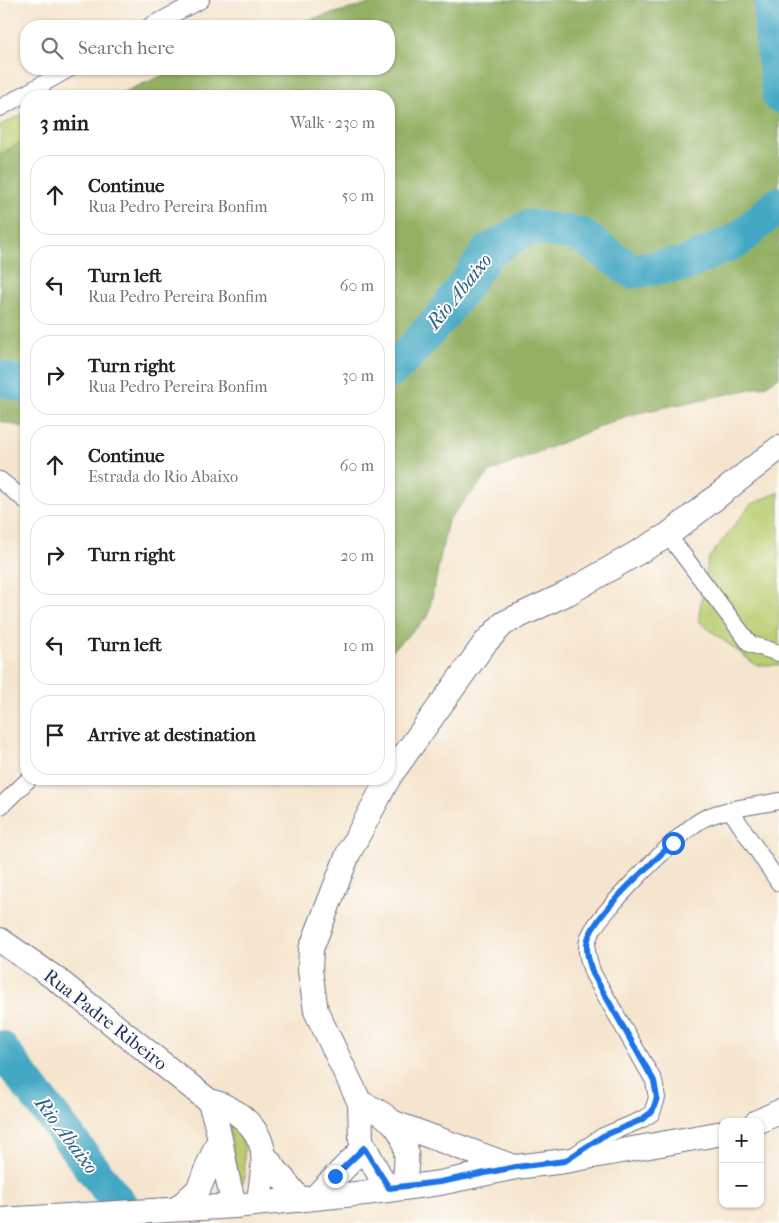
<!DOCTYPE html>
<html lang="en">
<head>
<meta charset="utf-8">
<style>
	body { margin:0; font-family:"IM FELL French Canon",serif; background:#f6f6f6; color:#222 }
	.controls { position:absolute; right:15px; bottom:15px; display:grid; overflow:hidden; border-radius:10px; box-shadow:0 1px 4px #0004 }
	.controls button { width:45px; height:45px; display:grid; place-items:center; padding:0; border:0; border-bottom:1px solid #e0e0e0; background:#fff; color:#222; font:25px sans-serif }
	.stop { position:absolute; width:15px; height:15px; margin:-11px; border:4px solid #1a73e8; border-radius:50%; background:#fff }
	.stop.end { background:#1a73e8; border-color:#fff; box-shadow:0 1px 5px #0008 }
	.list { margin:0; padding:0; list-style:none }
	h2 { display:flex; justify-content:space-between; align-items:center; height:65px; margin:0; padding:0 20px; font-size:21px }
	h2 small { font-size:16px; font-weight:400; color:#767676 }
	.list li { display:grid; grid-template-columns:32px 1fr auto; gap:15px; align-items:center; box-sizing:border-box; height:80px; margin:0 10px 10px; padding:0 10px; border:1px solid #e0e0e0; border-radius:20px }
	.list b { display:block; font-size:19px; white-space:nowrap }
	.list p { margin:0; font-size:16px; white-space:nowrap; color:#767676 }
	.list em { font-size:16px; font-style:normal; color:#767676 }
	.icon { flex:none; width:28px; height:28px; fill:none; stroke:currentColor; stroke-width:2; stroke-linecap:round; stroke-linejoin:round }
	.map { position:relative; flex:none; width:779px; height:1223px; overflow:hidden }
	.search { position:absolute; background:#fff; box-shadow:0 1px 4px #0004; left:20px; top:20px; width:375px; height:55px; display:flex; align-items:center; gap:12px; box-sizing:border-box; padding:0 18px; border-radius:20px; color:#767676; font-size:19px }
	.panel { position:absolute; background:#fff; box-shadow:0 1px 4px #0004; left:20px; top:90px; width:375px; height:695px; border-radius:20px }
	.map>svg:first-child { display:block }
	.green { fill:#bacd71; stroke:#6a7e68 }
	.forest { fill:#93b063; stroke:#577060 }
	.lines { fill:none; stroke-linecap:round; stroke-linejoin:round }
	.river { stroke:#43a8c3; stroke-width:35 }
	.street-casing { stroke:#686f85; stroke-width:18 }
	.secondary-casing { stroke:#686f85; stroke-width:26 }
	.street { stroke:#fff; stroke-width:16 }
	.secondary { stroke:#fff; stroke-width:24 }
	.route { stroke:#1a73e8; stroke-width:6 }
	.labels { text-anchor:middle; stroke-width:4; stroke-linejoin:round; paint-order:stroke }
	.street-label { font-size:19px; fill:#1b2f5e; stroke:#fdfcf7 }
	.water-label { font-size:20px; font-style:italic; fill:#2b5f86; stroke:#fdfcf7 }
</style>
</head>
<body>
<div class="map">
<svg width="779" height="1223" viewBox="0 0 779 1223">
	<rect width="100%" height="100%" fill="#fdfcf7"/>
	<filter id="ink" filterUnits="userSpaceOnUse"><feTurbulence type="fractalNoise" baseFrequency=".02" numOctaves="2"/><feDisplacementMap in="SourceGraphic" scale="10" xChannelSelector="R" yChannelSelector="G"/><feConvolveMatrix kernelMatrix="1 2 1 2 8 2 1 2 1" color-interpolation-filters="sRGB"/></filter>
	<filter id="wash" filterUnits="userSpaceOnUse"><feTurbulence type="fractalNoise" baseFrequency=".0096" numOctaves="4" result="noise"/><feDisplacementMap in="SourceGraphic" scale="20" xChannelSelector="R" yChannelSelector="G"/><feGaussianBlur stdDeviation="1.12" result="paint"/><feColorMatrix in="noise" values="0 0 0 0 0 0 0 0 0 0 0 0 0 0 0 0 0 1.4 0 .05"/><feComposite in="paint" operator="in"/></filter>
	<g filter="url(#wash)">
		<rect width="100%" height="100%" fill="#f6e5ce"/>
		<g class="green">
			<path d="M 26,113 L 26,248 L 0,249 L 0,125 Z"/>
			<path d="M 779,492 L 779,665 L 756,665 L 698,621 L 708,559 L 750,505 Z"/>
			<path d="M 234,1124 L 237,1125 L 244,1147 L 245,1178 L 243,1182 L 238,1182 L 230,1130 L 231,1126 Z"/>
		</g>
		<g class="forest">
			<path d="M 384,0 L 779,0 L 779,377 L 765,386 L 629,415 L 490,472 L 448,520 L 428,617 L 389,653 L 389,96 L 114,96 L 178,69 L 389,69 L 389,26 L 285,26 Z"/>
			<path d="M 26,139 L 26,428 L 0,421 L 0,154 Z"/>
		</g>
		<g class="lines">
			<g class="river">
				<path d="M 772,0 L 771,27 L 779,96"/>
				<path d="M 389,372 L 401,362 L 443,315 L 488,252 L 529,227 L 579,234 L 632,271 L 685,264 L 738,240 L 779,204"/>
				<path d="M 0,378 L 26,386"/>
				<path d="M 0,1048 L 134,1223"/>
			</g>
		</g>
	</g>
	<g filter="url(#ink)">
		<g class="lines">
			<g class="street-casing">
				<g id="street">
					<path d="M 150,26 L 201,0"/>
					<path d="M 0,108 L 69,69"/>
					<path d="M 0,480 L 26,501"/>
					<path d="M 668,535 L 750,644 L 779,653"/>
					<path d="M 1,806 L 29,779"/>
					<path d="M 731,811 L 779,883"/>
					<path d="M 573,1156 L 603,1136 L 641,1120 L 652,1113 L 657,1098 L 654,1081 L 593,974 C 589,962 584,950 589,937 C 596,916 684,827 705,818 C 727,808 755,806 779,801"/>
				</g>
			</g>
			<g class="secondary-casing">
				<g id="secondary">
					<path d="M 389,777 L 485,643 L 504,623 L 568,593 L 668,535 L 779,448"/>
					<path d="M 388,779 L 348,854 L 311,949 L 310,970 L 316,1011 L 360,1103 L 361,1140 L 381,1178 L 389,1188"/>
					<path d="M 0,940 L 59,981 L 209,1101 C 234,1107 259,1125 263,1152 C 265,1168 260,1187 259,1203"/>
					<path d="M 209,1101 C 223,1135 223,1172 235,1206"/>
					<path d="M 360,1103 C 403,1120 413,1141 403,1187"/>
					<path d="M 757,1122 L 779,1112"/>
					<path d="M 394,1123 L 514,1167"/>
					<path d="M 263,1154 L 300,1200"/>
					<path d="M 314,1198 L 364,1148"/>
					<path d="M 177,1209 L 198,1190 L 219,1140"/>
					<path d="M 0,1220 L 235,1206 L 365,1193 L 440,1183 L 516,1167 L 565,1161 L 723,1133"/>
				</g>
			</g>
			<use href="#street" class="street"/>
			<use href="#secondary" class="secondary"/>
		</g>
	</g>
	<g class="lines" filter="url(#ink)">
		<path class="route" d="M 335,1176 L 364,1148 L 389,1188 L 440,1182 L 516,1167 L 565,1161 L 603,1136 L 641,1120 L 652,1112 L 657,1098 L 654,1081 L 593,974 C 589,962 584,948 589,936 C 603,906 649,866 673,843"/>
	</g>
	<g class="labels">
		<g class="street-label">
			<text transform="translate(106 1019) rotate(38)" y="7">Rua Padre Ribeiro</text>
		</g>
		<g class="water-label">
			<text transform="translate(459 291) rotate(-51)" y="7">Rio Abaixo</text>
			<text transform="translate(67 1135) rotate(53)" y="7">Rio Abaixo</text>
		</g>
	</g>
</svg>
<div class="controls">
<button>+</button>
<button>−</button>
</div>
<div class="stop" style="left:673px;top:843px"></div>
<div class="stop end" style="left:335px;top:1176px"></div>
<div class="search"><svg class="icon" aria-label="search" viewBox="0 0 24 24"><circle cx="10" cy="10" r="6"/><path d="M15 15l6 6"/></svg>Search here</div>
<section class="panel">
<h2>3 min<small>Walk · 230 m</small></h2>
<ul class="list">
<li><svg class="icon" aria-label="ahead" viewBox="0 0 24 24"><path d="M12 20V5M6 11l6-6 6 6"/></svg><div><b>Continue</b><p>Rua Pedro Pereira Bonfim</p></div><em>50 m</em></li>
<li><svg class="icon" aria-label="left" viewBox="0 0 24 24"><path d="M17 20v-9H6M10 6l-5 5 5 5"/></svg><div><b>Turn left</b><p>Rua Pedro Pereira Bonfim</p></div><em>60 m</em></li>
<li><svg class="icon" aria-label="right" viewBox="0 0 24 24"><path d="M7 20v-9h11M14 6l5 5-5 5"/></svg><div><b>Turn right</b><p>Rua Pedro Pereira Bonfim</p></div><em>30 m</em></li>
<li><svg class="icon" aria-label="ahead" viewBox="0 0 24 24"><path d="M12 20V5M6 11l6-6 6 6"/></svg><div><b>Continue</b><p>Estrada do Rio Abaixo</p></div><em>60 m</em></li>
<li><svg class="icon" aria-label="right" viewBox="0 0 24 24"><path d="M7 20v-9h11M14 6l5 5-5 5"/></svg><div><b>Turn right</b></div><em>20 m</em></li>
<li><svg class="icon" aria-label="left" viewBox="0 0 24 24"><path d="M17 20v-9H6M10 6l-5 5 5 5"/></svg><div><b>Turn left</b></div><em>10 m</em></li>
<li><svg class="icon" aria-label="arrive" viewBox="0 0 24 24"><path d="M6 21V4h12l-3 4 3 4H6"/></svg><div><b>Arrive at destination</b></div></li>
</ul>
</section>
</div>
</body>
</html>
